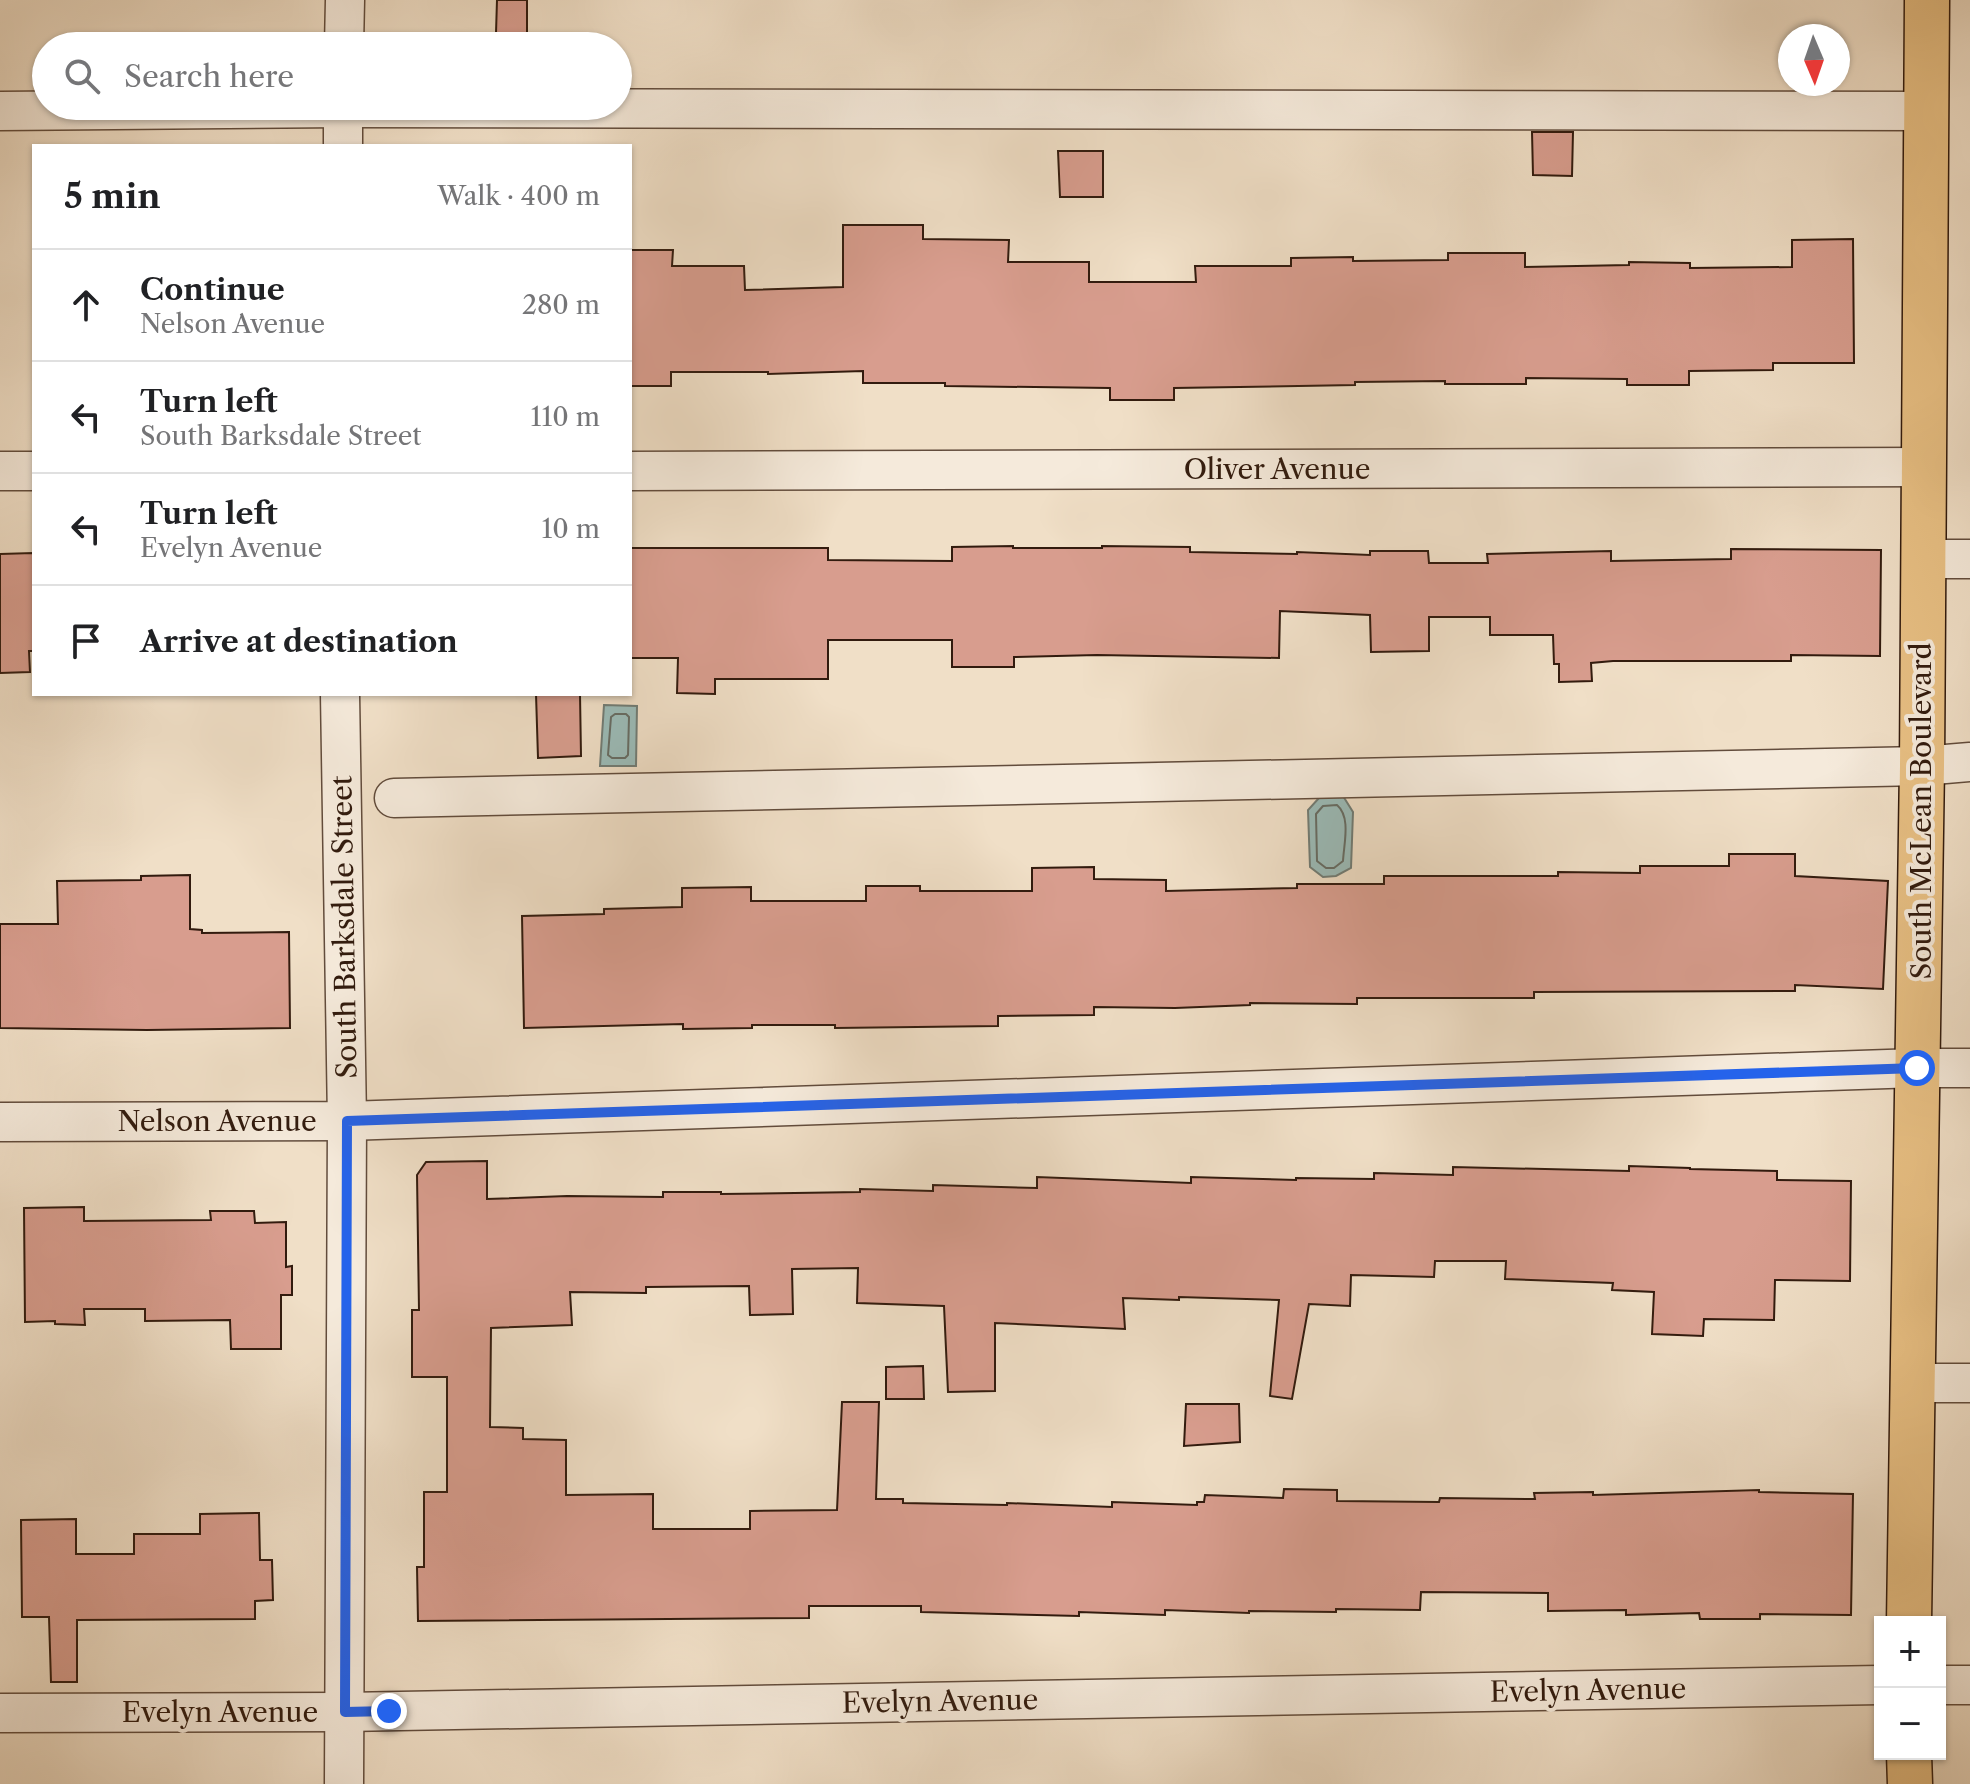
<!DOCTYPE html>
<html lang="en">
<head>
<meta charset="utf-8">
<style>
	body { margin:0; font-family:"Libre Caslon Text",serif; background:#f6f6f6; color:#202124 }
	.controls { position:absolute; right:24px; bottom:24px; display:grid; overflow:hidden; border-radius:0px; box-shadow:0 2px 6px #0004 }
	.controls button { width:72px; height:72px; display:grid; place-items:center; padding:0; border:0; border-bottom:2px solid #e0e0e0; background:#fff; color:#202124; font:40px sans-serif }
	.compass { position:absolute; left:1778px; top:24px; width:72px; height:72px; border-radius:50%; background:#fff; box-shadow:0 2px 6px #0004; rotate:178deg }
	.stop { position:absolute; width:24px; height:24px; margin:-18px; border:6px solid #2563eb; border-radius:50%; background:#fff }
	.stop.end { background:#2563eb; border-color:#fff; box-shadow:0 2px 8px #0008 }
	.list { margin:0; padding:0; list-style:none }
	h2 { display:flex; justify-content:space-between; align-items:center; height:104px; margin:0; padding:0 32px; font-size:34px }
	h2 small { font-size:26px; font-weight:400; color:#757577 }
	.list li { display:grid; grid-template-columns:52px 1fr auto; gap:24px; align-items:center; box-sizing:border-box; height:112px; padding:0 32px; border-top:2px solid #e0e0e0 }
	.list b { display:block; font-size:30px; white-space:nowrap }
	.list p { margin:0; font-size:26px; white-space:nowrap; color:#757577 }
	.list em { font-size:26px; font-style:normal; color:#757577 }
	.icon { flex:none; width:44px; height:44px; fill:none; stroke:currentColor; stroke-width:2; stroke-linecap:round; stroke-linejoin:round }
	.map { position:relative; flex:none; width:1970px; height:1784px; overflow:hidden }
	.search { position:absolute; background:#fff; box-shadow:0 2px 6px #0004; left:32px; top:32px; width:600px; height:88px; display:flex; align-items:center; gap:20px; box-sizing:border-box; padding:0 28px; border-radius:44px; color:#757577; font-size:30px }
	.panel { position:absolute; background:#fff; box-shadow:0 2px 6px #0004; left:32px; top:144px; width:600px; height:552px; border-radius:0px }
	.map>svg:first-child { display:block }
	.water { fill:#9bbcb9; stroke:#717c75; stroke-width:2 }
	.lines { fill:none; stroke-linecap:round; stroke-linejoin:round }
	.shore { stroke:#666c64; stroke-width:2 }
	.building { fill:#d89d8e; stroke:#321b0e; stroke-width:2 }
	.minor-casing { stroke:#624c3c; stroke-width:41 }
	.major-casing { stroke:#321b0e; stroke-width:47 }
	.minor { stroke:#f5eadb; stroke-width:38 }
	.major { stroke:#e8c084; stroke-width:44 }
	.route { stroke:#2563eb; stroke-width:10 }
	.labels { text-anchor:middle; stroke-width:8; stroke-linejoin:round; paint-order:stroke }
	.street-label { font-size:28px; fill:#321b0e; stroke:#f5eadb }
</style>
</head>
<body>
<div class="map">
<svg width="1970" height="1784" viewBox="0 0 1970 1784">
	<rect width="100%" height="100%" fill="#f0dfc7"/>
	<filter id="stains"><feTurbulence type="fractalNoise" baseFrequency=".0025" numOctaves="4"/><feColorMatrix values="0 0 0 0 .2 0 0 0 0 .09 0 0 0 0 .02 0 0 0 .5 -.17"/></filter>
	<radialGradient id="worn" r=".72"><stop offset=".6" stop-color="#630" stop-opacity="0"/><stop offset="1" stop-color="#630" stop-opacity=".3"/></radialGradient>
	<g class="water">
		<path d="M 604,705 L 637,706 L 636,766 L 600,766 Z"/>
		<path d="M 1343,796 L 1353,812 L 1351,868 L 1336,876 L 1323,877 L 1310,867 L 1308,810 L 1319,798 Z"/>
	</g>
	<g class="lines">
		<g class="shore">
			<path d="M 615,714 L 626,714 L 629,717 L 628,755 L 625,758 L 612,758 L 608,755 L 611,717 Z"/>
			<path d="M 1337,805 C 1351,817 1344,843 1343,861 L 1334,868 L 1326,868 L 1317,861 L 1316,814 L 1323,806 Z"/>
		</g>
	</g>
	<g class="building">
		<path d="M 497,0 L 527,0 L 527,34 L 496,33 Z"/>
		<path d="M 1532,132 L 1573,132 L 1572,176 L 1533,175 Z"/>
		<path d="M 1058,151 L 1103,151 L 1103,197 L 1060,197 Z"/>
		<path d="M 843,225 L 923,225 L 923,239 L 1009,240 L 1008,262 L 1089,262 L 1089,282 L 1196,282 L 1195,266 L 1291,266 L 1291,258 L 1353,257 L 1353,261 L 1448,260 L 1448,253 L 1525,253 L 1525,267 L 1629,265 L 1629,262 L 1690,263 L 1690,268 L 1792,267 L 1792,240 L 1853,239 L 1854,363 L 1773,363 L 1773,370 L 1689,371 L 1689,385 L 1627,385 L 1627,379 L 1526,378 L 1526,384 L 1445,384 L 1445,381 L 1355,382 L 1355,385 L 1174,388 L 1174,400 L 1110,400 L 1110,388 L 945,386 L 945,383 L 863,383 L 863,371 L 768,374 L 768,372 L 671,372 L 671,386 L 630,386 L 630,250 L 673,250 L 672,266 L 744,266 L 745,290 L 843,287 Z"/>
		<path d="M 1013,546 L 1013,548 L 1102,548 L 1102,546 L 1190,547 L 1190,552 L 1297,554 L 1297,552 L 1370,555 L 1370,551 L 1428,551 L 1429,563 L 1488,563 L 1487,554 L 1611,551 L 1611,561 L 1731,559 L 1731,549 L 1881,550 L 1880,656 L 1791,655 L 1791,661 L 1613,661 L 1591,663 L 1592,681 L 1559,682 L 1559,664 L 1554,664 L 1553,635 L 1490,635 L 1490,617 L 1429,617 L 1429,651 L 1371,652 L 1370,615 L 1280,611 L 1279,658 L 1097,655 L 1014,657 L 1014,667 L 952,667 L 952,640 L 828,640 L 828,679 L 715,679 L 715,694 L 677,693 L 678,658 L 630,658 L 630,548 L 828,548 L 828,560 L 952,561 L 952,547 Z"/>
		<path d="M 33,553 L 34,651 L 29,651 L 30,672 L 0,673 L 0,554 Z"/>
		<path d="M 536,694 L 580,694 L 581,756 L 538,758 Z"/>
		<path d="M 1729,854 L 1795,854 L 1795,876 L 1888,881 L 1883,989 L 1795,985 L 1795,991 L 1534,992 L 1534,998 L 1357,998 L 1357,1004 L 1250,1003 L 1250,1005 L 1175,1008 L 1094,1007 L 1094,1015 L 998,1016 L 998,1026 L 835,1028 L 835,1025 L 752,1025 L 752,1028 L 683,1029 L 683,1024 L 524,1028 L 522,916 L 604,914 L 604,909 L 682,907 L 682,888 L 751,887 L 751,901 L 866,901 L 866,886 L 920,886 L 920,891 L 1032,891 L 1032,868 L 1094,867 L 1094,879 L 1166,880 L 1166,891 L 1297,888 L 1297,884 L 1384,884 L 1384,876 L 1558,876 L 1558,872 L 1640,873 L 1640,866 L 1729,866 Z"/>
		<path d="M 190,875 L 190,929 L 202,930 L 202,933 L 289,932 L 290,1028 L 147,1030 L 0,1028 L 0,924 L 58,924 L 57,881 L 141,880 L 141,876 Z"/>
		<path d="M 487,1161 L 487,1199 L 567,1196 L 663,1197 L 663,1192 L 721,1192 L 721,1194 L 860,1192 L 860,1189 L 933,1191 L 933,1185 L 1037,1188 L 1037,1177 L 1191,1183 L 1191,1177 L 1296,1180 L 1296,1178 L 1374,1179 L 1374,1173 L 1453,1175 L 1453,1167 L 1629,1171 L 1629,1166 L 1690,1168 L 1690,1169 L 1777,1171 L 1777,1180 L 1851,1181 L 1850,1281 L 1775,1280 L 1774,1320 L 1704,1319 L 1703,1336 L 1652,1334 L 1654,1292 L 1612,1290 L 1613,1283 L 1505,1279 L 1506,1261 L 1435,1261 L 1434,1277 L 1351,1275 L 1350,1306 L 1309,1304 L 1292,1399 L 1270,1396 L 1279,1300 L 1179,1297 L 1179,1300 L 1123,1298 L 1125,1329 L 995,1323 L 995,1391 L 948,1392 L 944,1306 L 857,1303 L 858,1268 L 792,1269 L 793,1314 L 750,1315 L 749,1286 L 646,1287 L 646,1293 L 570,1292 L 572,1325 L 491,1328 L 490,1427 L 523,1428 L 523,1439 L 566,1440 L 566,1495 L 653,1494 L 653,1529 L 750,1529 L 750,1511 L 837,1510 L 842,1402 L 879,1402 L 876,1499 L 903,1499 L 903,1503 L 1007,1505 L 1007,1503 L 1112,1507 L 1112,1502 L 1197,1505 L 1197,1502 L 1204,1502 L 1205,1495 L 1283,1498 L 1284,1489 L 1337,1490 L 1337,1501 L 1439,1502 L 1440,1498 L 1535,1499 L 1534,1493 L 1593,1492 L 1593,1495 L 1759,1490 L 1759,1492 L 1853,1494 L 1851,1615 L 1760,1614 L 1760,1619 L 1700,1619 L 1699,1613 L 1626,1615 L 1626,1610 L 1548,1611 L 1548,1593 L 1421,1592 L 1420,1610 L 1336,1609 L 1336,1612 L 1249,1611 L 1249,1613 L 1165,1610 L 1165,1615 L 1079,1612 L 1079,1616 L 921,1612 L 921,1606 L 809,1606 L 809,1618 L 418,1621 L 417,1567 L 424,1567 L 424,1492 L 447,1492 L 447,1377 L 412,1377 L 412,1310 L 419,1310 L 417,1175 L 426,1162 Z"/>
		<path d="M 84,1207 L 84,1221 L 211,1220 L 210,1211 L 254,1211 L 255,1223 L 286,1222 L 286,1267 L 292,1266 L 292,1295 L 281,1295 L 281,1349 L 231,1349 L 230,1320 L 145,1321 L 145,1309 L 84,1309 L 85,1325 L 55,1324 L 55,1321 L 25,1322 L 24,1208 Z"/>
		<path d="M 923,1366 L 924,1399 L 886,1399 L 886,1367 Z"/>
		<path d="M 1186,1404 L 1239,1404 L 1240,1442 L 1184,1446 Z"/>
		<path d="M 259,1513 L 260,1560 L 272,1560 L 273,1600 L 255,1601 L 255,1619 L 77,1620 L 77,1682 L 51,1682 L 49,1617 L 22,1617 L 21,1520 L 76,1519 L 76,1554 L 134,1554 L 134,1534 L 200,1534 L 200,1514 Z"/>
	</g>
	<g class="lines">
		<g class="minor-casing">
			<g id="minor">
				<path d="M 344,46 L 345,0"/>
				<path d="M 0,111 L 343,108 L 1927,111"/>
				<path d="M 343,146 L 343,106"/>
				<path d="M 0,471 L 34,471"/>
				<path d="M 630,471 L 1925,467"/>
				<path d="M 1922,559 L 1970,559"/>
				<path d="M 340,694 L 347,1121 L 344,1784"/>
				<path d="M 394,798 L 1922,766 L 1970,762"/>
				<path d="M 0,1122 L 347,1121 L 1917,1068 L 1970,1068"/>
				<path d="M 1913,1383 L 1970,1383"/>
				<path d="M 1940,1685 L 1970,1685"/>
				<path d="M 0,1713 L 345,1712 L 1880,1685"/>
			</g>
		</g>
		<g class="major-casing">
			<g id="major">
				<path d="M 1909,1622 L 1922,766 L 1927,0"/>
				<path d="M 1909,1754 L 1910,1784"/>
			</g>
		</g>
		<use href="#minor" class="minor"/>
		<use href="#major" class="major"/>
	</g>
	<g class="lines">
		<path class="route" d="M 389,1711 L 345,1712 L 347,1121 L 1917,1068"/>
	</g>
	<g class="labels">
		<g class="street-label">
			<text x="1277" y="479">Oliver Avenue</text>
			<text transform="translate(1921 811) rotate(-90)" y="10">South McLean Boulevard</text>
			<text transform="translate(344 927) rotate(-91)" y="10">South Barksdale Street</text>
			<text x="217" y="1131">Nelson Avenue</text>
			<text transform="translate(1588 1690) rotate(-1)" y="10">Evelyn Avenue</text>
			<text transform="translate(940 1701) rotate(-1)" y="10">Evelyn Avenue</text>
			<text x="220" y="1722">Evelyn Avenue</text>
		</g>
	</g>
	<rect width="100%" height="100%" filter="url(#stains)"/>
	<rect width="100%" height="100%" fill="url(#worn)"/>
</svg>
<div class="controls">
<button>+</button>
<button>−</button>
</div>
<svg class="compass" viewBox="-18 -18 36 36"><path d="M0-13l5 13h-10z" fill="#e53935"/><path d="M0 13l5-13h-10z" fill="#757577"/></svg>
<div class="stop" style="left:1917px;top:1068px"></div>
<div class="stop end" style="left:389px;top:1711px"></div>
<div class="search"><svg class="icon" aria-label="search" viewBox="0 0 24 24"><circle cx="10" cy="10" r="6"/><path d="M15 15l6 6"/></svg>Search here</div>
<section class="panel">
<h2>5 min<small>Walk · 400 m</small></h2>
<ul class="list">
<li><svg class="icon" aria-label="ahead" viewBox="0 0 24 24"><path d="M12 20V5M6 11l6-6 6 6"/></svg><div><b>Continue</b><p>Nelson Avenue</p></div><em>280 m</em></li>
<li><svg class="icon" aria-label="left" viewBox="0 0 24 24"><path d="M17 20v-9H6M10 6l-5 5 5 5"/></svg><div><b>Turn left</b><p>South Barksdale Street</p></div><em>110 m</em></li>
<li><svg class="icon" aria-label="left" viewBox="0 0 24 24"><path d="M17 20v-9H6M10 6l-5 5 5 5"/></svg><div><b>Turn left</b><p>Evelyn Avenue</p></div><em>10 m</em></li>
<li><svg class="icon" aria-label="arrive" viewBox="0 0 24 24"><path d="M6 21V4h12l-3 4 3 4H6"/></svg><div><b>Arrive at destination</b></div></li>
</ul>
</section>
</div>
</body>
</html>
